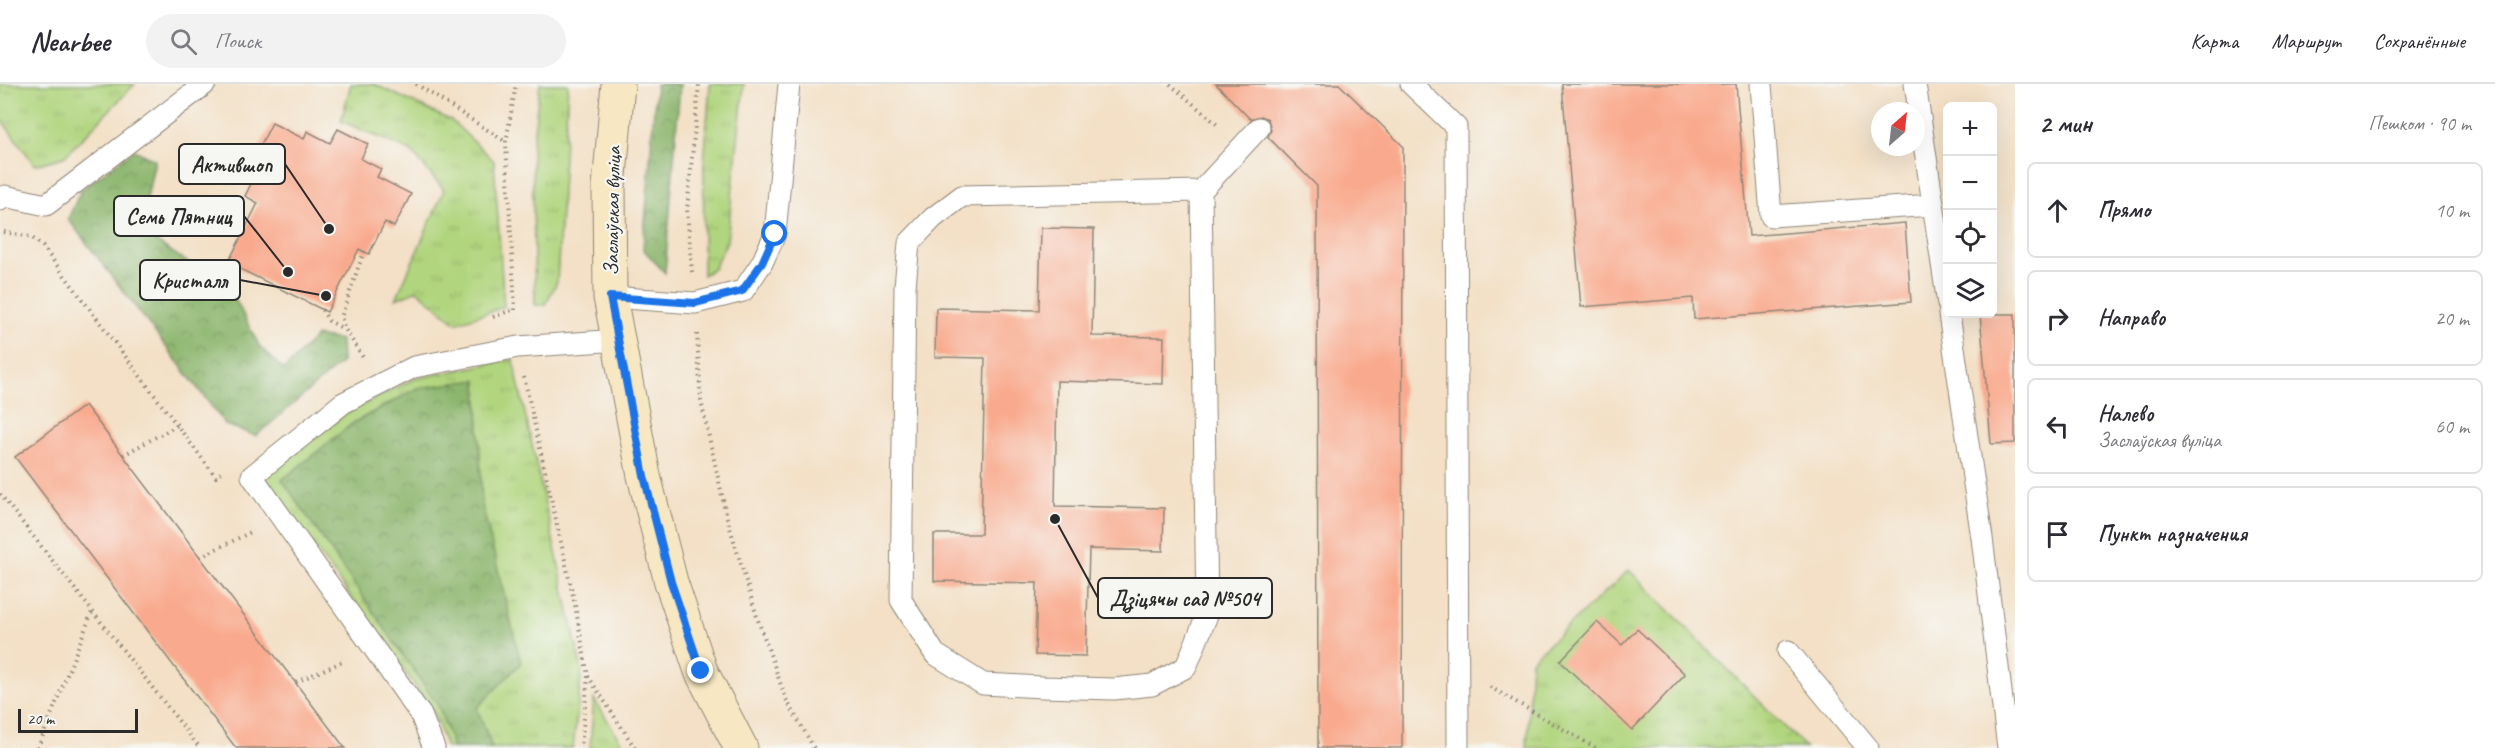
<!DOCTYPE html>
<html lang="ru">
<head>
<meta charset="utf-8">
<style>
	body { margin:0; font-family:Caveat,sans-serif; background:#f2f2f3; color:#2b2b33 }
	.controls { position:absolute; right:18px; top:18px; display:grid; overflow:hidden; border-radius:9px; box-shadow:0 6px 24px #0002 }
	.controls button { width:54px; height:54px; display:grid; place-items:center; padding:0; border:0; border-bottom:2px solid #e1e1e2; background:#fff; color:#2b2b33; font:30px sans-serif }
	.compass { position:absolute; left:1871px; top:18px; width:54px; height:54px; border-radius:50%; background:#fff; box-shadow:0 6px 24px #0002; rotate:28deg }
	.scale { position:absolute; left:18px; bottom:15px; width:120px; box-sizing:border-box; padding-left:6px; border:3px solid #2b2b2b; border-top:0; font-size:16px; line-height:21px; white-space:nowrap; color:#2b2b2b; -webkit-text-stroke:4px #f6f6f2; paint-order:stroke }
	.stop { position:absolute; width:18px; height:18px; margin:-14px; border:4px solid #1a73e8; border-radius:50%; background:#fff }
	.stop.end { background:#1a73e8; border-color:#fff; box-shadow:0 2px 6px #0008 }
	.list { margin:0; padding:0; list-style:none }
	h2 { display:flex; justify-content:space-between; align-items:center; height:78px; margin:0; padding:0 24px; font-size:26px }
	h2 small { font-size:20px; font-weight:400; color:#7c7c81 }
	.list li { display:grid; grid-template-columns:39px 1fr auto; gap:18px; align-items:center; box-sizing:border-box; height:96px; margin:0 12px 12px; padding:0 12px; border:2px solid #e1e1e2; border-radius:9px }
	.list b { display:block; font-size:22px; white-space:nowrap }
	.list p { margin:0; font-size:20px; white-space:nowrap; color:#7c7c81 }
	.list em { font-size:20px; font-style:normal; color:#7c7c81 }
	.icon { flex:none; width:33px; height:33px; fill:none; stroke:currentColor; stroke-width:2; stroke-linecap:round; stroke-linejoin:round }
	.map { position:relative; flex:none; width:2015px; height:664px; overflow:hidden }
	header { display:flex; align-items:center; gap:36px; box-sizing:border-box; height:84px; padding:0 30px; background:#fff; border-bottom:2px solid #e1e1e2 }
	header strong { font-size:28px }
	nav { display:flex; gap:33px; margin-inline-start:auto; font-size:21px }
	.search { width:420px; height:54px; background:#f2f2f3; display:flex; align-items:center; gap:15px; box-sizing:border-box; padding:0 21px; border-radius:33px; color:#7c7c81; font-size:22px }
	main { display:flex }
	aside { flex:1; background:#fff }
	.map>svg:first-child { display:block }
	.grass { fill:url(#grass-tufts); stroke:#6e8054; stroke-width:1.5 }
	.forest { fill:url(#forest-crowns); stroke:#5c704c; stroke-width:1.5 }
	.building { fill:#f9aa8e }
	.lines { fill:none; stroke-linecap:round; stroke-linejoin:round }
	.lane-casing { stroke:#8f8678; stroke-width:23 }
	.secondary-casing { stroke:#8f8678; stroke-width:35 }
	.path { stroke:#8f8678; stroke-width:4; stroke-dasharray:1.5 4.5; stroke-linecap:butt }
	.lane { stroke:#fff; stroke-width:21 }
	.secondary { stroke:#f7e8c3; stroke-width:33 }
	.route { stroke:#1a73e8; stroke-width:8 }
	.labels { text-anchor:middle; stroke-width:4.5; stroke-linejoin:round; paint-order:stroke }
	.street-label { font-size:21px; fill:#2b2b2b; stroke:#f6f6f2 }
	.leader { fill:none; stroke:#2b2b2b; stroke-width:2 }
	.callout-dot { fill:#2b2b2b; stroke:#f6f6f2; stroke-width:2 }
	.callout { fill:#f6f6f2; stroke:#2b2b2b; stroke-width:2 }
	.callout-label { font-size:22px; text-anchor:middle; font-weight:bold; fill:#2b2b2b }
</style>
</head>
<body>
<header>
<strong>Nearbee</strong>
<div class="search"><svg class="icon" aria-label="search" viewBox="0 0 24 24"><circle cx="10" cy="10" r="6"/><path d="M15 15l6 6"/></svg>Поиск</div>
<nav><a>Карта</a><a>Маршрут</a><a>Сохранённые</a></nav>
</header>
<main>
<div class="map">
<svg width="2015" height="664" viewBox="0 0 2015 664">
	<defs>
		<pattern id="grass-tufts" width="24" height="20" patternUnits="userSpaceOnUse" patternTransform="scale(1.5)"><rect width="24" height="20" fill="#b1d57e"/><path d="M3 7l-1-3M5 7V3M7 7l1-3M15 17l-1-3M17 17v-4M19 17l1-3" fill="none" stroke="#98b76d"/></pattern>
		<pattern id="forest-crowns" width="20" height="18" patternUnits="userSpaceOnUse" patternTransform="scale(1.5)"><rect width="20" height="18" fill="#8cb66d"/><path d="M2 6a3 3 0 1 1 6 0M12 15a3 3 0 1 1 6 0" fill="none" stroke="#73945a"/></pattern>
	</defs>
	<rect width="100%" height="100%" fill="#f6f6f2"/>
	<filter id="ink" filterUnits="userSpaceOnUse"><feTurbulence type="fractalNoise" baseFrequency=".0167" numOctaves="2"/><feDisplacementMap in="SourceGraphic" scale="12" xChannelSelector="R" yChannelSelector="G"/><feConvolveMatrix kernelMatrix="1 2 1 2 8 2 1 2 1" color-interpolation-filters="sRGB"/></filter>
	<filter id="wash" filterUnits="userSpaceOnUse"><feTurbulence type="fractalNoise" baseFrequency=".008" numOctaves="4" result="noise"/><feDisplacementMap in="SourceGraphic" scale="24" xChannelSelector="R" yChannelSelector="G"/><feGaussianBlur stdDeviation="1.35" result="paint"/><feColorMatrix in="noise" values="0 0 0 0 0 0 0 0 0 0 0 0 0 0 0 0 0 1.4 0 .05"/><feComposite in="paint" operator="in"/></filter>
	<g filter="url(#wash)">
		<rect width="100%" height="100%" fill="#f3e0c6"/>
		<g class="grass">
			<path d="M 0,0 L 135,0 L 64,73 L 35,81 L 0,34 Z"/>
			<path d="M 351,0 L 374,0 L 452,37 L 494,77 L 504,223 L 456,239 L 417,206 L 396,215 L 444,106 L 411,67 L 341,37 Z"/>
			<path d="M 540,0 L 568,0 L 557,198 L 545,221 L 535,221 L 532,63 Z"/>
			<path d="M 710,0 L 744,0 L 727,157 L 713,185 L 703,191 L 704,79 Z"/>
			<path d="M 513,275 L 582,586 L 573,664 L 446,664 L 433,626 L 264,394 L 346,329 L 414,295 Z"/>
			<path d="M 1629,486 L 1806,664 L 1527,664 L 1531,576 Z"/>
			<path d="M 594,615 L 625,664 L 590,664 Z"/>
		</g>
		<g class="forest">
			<path d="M 656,0 L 680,0 L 665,189 L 643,165 Z"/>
			<path d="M 134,66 L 155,76 L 140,147 L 231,207 L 260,263 L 284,286 L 316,252 L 341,256 L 342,278 L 256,352 L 226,341 L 68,135 L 81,106 Z"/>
			<path d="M 477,296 L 482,421 L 521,579 L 477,624 L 492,664 L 453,664 L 439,623 L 282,396 L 353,339 L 418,304 Z"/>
		</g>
		<g id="blocks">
			<g class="building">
				<path d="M 1216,0 L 1339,0 L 1403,62 L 1402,664 L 1318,664 L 1317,102 L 1268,53 L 1271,46 L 1268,35 L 1261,32 L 1250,35 Z"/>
				<path d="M 1562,0 L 1736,0 L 1749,152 L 1905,139 L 1911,218 L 1694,235 L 1693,214 L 1581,223 Z"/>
				<path d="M 272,39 L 304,55 L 307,47 L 330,59 L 338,45 L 368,60 L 361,75 L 381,85 L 377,93 L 411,110 L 394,143 L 385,138 L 369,170 L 359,165 L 327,228 L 228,179 L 258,119 L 245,112 L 263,76 L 255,72 Z"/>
				<path d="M 1041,144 L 1094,145 L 1092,252 L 1164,253 L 1163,300 L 1057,297 L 1055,422 L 1164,424 L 1163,467 L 1089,465 L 1086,572 L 1035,571 L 1037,499 L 934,497 L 934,450 L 981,450 L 985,274 L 935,273 L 936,224 L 1039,226 Z"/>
				<path d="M 1980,230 L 2015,230 L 2015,359 L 1991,360 Z"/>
				<path d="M 85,321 L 200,473 L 345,664 L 236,664 L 15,373 Z"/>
				<path d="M 1597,538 L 1622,561 L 1637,545 L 1685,590 L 1632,646 L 1560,577 Z"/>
			</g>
		</g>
	</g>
	<g filter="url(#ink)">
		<use href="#blocks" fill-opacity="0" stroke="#8f8678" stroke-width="1.5"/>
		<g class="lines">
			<g class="lane-casing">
				<g id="lane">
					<path d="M 1411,0 L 1456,43 L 1458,664"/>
					<path d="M 1761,0 L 1771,132 L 1933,121"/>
					<path d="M 1915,0 L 1948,220"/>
					<path d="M 1201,107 L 962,112 L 933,134 L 909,159 L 905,203 L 901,516 L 935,570 L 983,600 L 1042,603 L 1114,605 L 1152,601 L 1186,583 L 1207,531 L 1201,107 L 1259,44"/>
					<path d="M 0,116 L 5,112 L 46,121 L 205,0"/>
					<path d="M 610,213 L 695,219 L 743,207 L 762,179 L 775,150 L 789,0"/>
					<path d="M 1949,230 L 1982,454 L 2008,664"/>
					<path d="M 1788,567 L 1868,664"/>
					<path d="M 434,664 L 421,631 L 252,392 L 343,319 L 414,283 L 518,263 L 619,256"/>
				</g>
			</g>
			<g class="secondary-casing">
				<path id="secondary" d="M 618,0 L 609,103 L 610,213 L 644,392 L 671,498 L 701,587 L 741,664"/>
			</g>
			<g class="path">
				<path d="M 416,0 L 506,58"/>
				<path d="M 1170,0 L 1220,43"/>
				<path d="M 4,148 L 31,153 L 43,163 L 216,393 L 221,389"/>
				<path d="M 364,167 L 341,233 L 345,245 L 364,275"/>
				<path d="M 692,188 L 687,126 L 699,0"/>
				<path d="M 322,226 L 329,237 L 344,245"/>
				<path d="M 515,226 L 506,58 L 516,0"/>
				<path d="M 493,233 L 515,225"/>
				<path d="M 697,250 L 701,317 L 727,434 L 758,536 L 786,615 L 814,664"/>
				<path d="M 524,293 L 575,521 L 588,592 L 581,664"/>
				<path d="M 123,371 L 178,341"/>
				<path d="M 0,410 L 200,664"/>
				<path d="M 200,473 L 253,447"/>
				<path d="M 588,592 L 635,664"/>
				<path d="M 296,598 L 344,577"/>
				<path d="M 1490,603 L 1596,664"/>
				<path d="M 38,664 L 92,528"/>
			</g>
			<use href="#lane" class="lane"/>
			<use href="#secondary" class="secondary"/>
		</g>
	</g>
	<g class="lines" filter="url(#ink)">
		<path class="route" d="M 701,587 L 671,498 L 644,392 L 610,213 L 695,219 L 742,207 L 762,179 L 775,150"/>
	</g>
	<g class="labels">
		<g class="street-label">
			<text transform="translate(612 127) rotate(-89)" y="7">Заслаўская вуліца</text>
		</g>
	</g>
	<path class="leader" d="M329 145L285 80M288 188L244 132M326 212L240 196M1055 435L1098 514"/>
	<g class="callout-dot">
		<circle cx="329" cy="145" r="6"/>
		<circle cx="288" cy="188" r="6"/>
		<circle cx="326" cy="212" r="6"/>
		<circle cx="1055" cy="435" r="6"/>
	</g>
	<g class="callout">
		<rect x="179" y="60" width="106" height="40" rx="6"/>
		<rect x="114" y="112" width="130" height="40" rx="6"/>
		<rect x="140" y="176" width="100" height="40" rx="6"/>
		<rect x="1098" y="494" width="174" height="40" rx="6"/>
	</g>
	<g class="callout-label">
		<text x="232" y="88">Актившоп</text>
		<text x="179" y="140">Семь Пятниц</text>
		<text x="190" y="204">Кристалл</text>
		<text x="1185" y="522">Дзіцячы сад №504</text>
	</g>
</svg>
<div class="controls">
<button>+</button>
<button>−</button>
<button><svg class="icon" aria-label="locate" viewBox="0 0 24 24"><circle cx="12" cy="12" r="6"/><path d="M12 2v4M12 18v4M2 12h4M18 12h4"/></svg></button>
<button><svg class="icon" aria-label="layers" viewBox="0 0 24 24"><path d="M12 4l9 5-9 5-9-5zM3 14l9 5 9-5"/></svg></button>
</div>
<svg class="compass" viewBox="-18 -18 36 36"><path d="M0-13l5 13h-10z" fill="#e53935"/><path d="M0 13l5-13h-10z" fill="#7c7c81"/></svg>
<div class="scale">20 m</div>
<div class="stop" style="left:775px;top:150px"></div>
<div class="stop end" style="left:701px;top:587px"></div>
</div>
<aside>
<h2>2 мин<small>Пешком · 90 m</small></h2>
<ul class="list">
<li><svg class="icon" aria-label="ahead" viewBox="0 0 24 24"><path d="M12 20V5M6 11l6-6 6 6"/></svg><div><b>Прямо</b></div><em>10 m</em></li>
<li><svg class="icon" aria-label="right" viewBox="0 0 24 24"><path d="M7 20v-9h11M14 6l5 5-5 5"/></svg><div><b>Направо</b></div><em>20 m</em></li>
<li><svg class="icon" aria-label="left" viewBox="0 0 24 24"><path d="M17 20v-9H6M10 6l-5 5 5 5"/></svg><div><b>Налево</b><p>Заслаўская вуліца</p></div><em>60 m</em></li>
<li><svg class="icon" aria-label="arrive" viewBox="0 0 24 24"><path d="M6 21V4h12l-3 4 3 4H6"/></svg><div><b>Пункт назначения</b></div></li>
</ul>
</aside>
</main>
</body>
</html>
